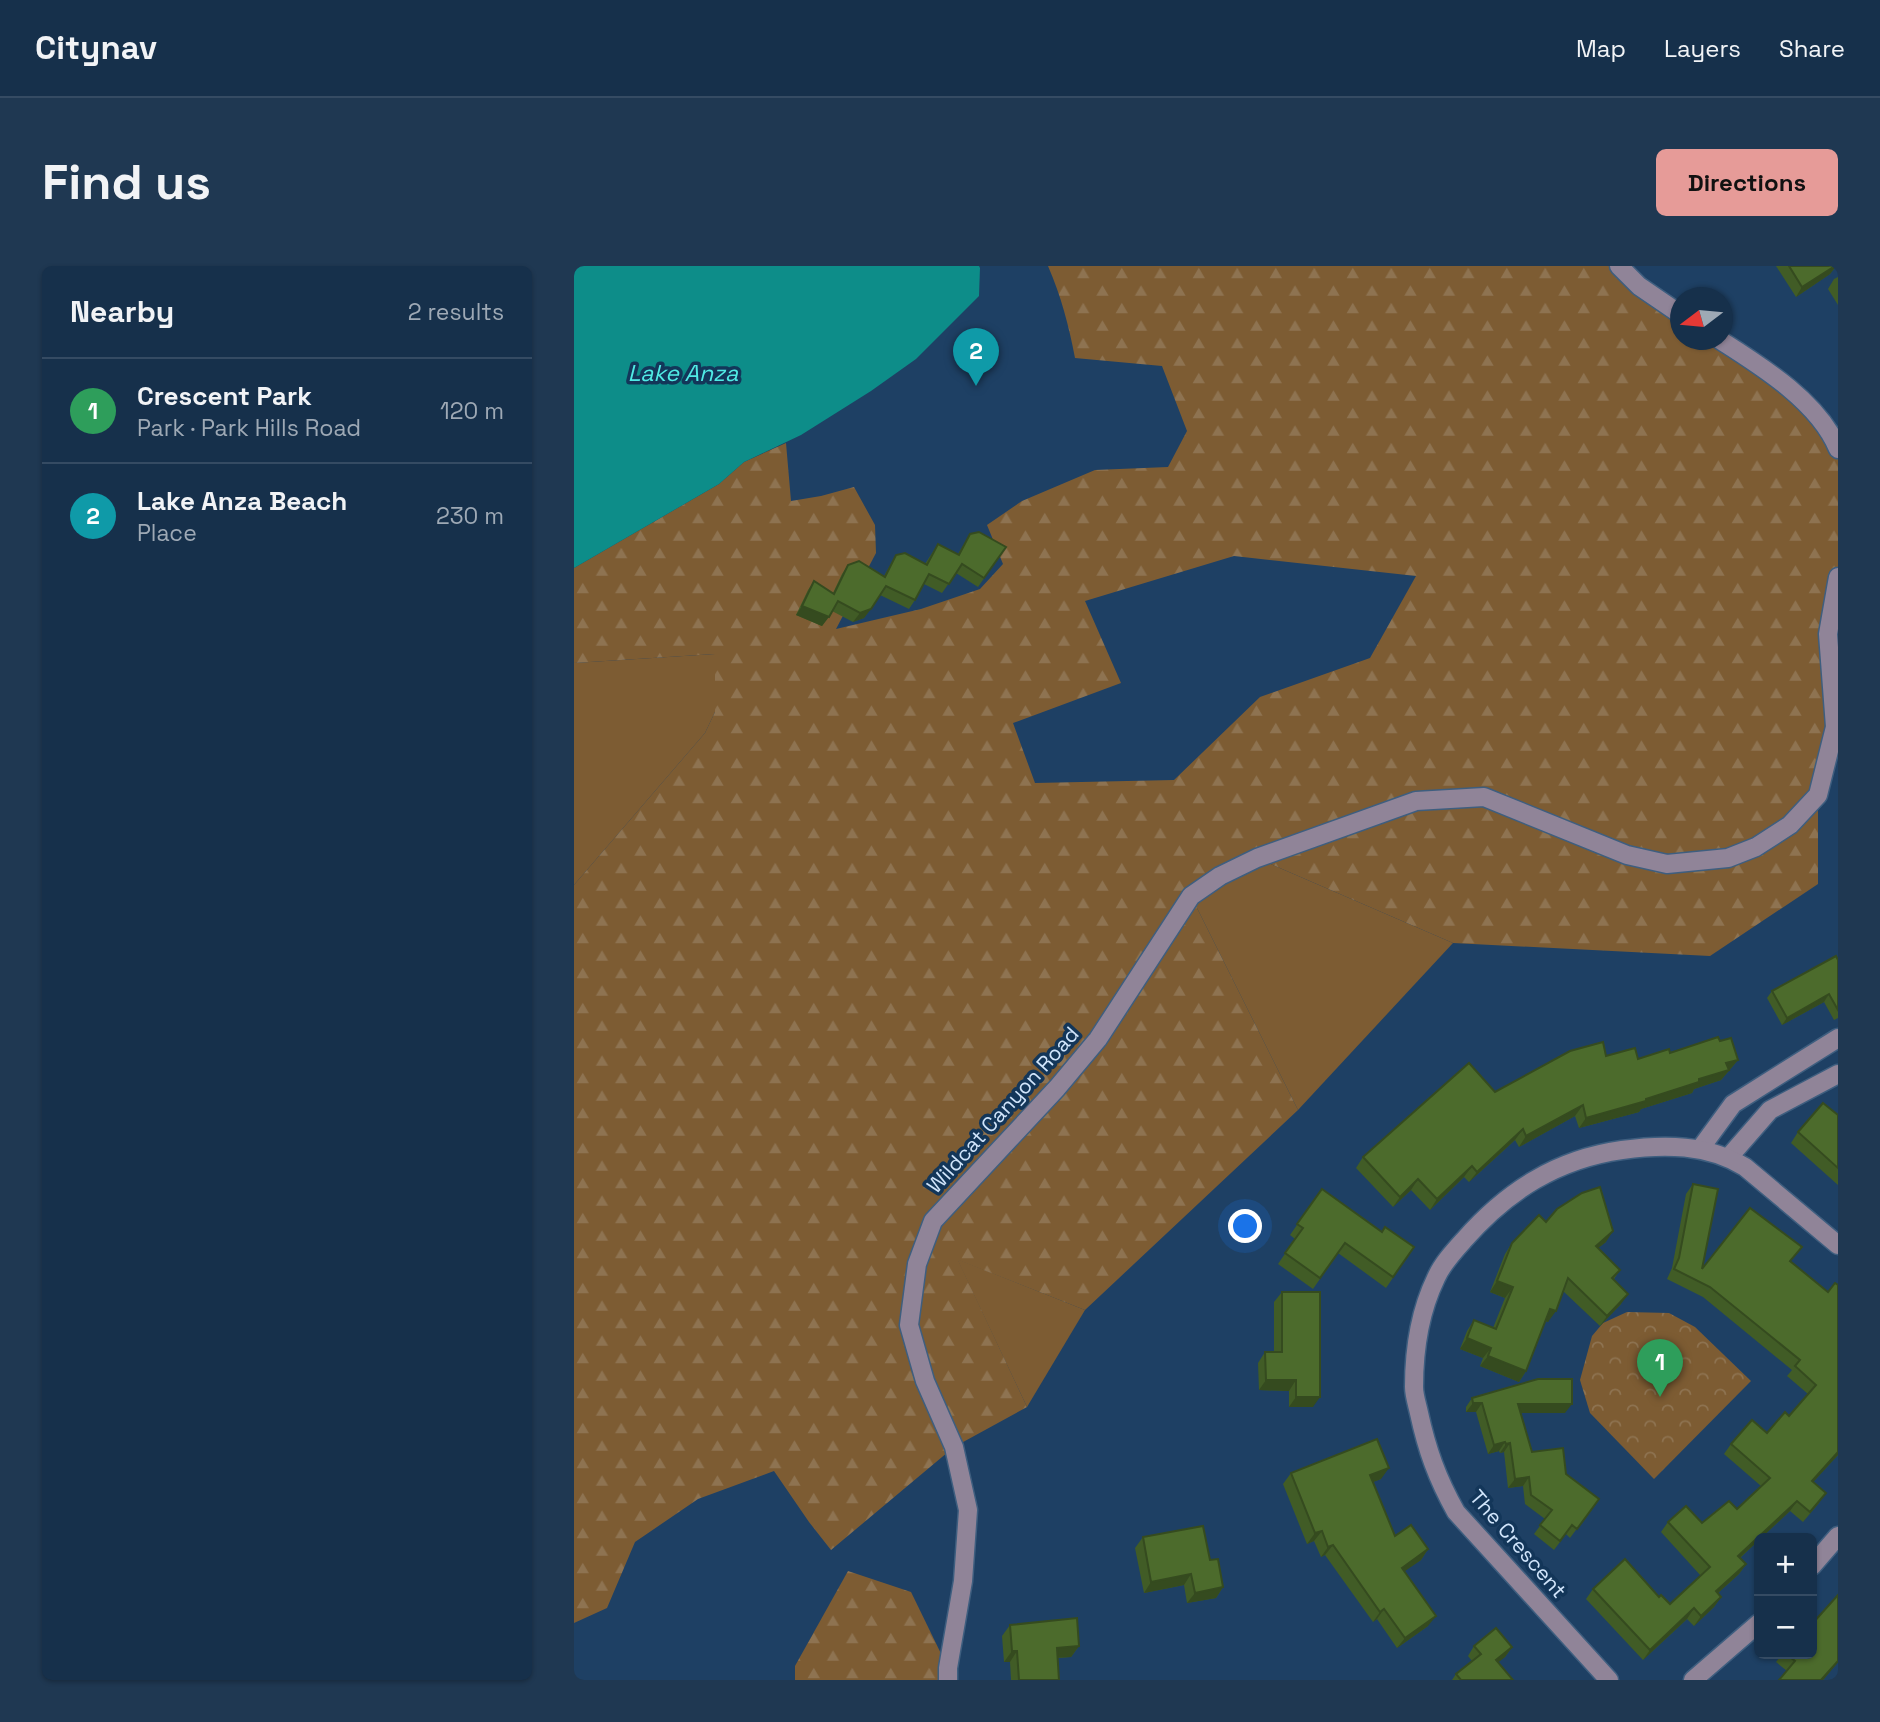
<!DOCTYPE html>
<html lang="en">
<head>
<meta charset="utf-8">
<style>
	body { margin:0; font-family:"Space Grotesk",sans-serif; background:#1f3852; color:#f1f3f6 }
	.controls { position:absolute; right:21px; bottom:21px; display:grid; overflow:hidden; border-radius:10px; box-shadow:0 2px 5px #0004 }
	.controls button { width:63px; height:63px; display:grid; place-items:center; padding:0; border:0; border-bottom:2px solid #354b63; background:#16304b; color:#f1f3f6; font:35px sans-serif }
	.compass { position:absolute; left:1096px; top:21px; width:63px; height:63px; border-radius:50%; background:#16304b; box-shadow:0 2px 5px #0004; rotate:254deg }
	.you { position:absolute; left:672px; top:961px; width:24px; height:24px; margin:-18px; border:5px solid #fff; border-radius:50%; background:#1a73e8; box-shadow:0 0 0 10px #1a73e833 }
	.badge { display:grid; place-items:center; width:46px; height:46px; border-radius:50%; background:#e69b98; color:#fff; font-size:23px; font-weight:700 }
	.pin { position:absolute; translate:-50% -58px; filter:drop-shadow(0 2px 4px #0008) }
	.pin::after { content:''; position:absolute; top:37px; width:24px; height:21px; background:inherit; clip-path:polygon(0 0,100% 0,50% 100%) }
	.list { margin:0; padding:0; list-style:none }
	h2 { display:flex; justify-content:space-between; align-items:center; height:91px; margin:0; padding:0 28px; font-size:30px }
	h2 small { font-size:23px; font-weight:400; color:#9ea9b5 }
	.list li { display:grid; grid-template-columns:46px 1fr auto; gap:21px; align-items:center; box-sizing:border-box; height:105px; padding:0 28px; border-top:2px solid #354b63 }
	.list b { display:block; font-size:26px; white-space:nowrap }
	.list p { margin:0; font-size:23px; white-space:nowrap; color:#9ea9b5 }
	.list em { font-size:23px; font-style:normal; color:#9ea9b5 }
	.map { position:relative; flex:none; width:1264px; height:1414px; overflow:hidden; border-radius:10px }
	header { display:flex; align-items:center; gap:42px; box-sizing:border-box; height:98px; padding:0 35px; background:#16304b; border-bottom:2px solid #354b63 }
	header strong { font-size:33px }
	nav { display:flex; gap:38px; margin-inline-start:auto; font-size:24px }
	.intro { display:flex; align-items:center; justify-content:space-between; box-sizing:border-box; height:168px; padding:0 42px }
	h1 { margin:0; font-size:49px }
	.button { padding:18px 32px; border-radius:10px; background:#e69b98; color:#111; font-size:24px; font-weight:700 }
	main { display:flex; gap:42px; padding:0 42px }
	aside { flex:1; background:#16304b; border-radius:10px; box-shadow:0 2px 5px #0004 }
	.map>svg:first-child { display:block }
	.green { fill:#7d5c33 }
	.forest { fill:url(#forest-firs); fill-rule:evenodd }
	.park { fill:url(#park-crowns) }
	.water { fill:#0d8d89 }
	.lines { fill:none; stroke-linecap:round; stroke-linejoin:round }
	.minor-casing { stroke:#3e5e7f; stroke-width:21 }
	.minor { stroke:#908498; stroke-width:18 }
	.wall { fill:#415c26 }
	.shaded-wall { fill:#354b1f }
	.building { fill:#4c6b2c; stroke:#354b1f; stroke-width:2 }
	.labels { text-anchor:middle; stroke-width:7; stroke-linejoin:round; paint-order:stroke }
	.street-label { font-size:21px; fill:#d1e5fb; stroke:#133659 }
	.water-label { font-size:23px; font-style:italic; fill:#50ebe5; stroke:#133659 }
</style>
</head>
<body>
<header>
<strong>Citynav</strong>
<nav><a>Map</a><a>Layers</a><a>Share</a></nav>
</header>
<div class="intro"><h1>Find us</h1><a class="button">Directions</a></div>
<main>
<aside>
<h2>Nearby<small>2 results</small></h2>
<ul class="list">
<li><span class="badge" style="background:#2e9e5b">1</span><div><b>Crescent Park</b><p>Park · Park Hills Road</p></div><em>120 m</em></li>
<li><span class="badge" style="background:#0f9aa8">2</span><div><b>Lake Anza Beach</b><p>Place</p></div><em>230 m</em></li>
</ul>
</aside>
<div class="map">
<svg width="1264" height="1414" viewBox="0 0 1264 1414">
	<defs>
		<pattern id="forest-firs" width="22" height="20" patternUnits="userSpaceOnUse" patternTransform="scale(1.75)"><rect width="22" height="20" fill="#7d5c33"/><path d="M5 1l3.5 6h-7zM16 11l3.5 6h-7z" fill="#8e7351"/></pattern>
		<pattern id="park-crowns" width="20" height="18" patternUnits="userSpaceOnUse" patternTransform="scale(1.75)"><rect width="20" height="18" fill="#7d5c33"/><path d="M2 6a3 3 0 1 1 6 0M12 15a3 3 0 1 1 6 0" fill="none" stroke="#8e7351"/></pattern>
	</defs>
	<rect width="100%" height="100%" fill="#1e4064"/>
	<g class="green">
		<path d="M 141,388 L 141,446 L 131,467 L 0,619 L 0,397 Z"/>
		<path d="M 683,592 L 879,677 L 724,844 L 617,630 Z"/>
		<path d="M 383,993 L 511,1044 L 453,1141 Z"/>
	</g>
	<g class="forest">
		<path d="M 474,0 L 1045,0 L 1106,48 L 1106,74 L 1146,74 L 1208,115 L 1264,183 L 1264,311 L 1259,327 L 1261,461 L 1244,529 L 1244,618 L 1136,690 L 879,677 L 683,592 L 617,630 L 724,844 L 511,1044 L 384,994 L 453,1141 L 380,1181 L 257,1284 L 235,1256 L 200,1205 L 124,1233 L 61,1276 L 33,1342 L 0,1357 L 0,619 L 131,467 L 141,446 L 141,388 L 0,397 L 0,302 L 145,218 L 170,196 L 212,177 L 217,235 L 247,230 L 280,221 L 301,259 L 302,287 L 262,363 L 347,343 L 406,323 L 429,298 L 413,259 L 448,235 L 521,204 L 594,201 L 613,165 L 588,100 L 501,92 C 495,60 487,30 474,0 ZM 660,290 L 842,310 L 796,392 L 686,431 L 600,514 L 461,517 L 439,457 L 547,417 L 511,335 Z"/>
		<path d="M 274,1305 L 337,1326 L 374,1402 L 374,1414 L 221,1414 L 221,1400 Z"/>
	</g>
	<path class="park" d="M 1053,1046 L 1095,1047 L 1121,1061 L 1177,1115 L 1080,1213 L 1016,1147 L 1006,1114 L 1018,1070 L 1029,1057 Z"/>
	<path class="water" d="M 0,0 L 405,0 L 406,2 L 405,30 L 342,93 L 297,125 L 227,169 L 170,196 L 145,218 L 0,302 Z"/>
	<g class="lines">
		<g class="minor-casing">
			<g id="minor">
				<path d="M 1045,0 L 1065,20 L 1106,48"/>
				<path d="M 1146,74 C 1187,100 1245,136 1264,183"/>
				<path d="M 1126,883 L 1159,838 L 1264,772"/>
				<path d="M 1155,891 L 1196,844 L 1264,808"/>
				<path d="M 1238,1300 L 1264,1270"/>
				<path d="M 374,1414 L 374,1402 L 389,1315 L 394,1244 L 380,1181 L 351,1115 L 335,1059 L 343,998 L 359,955 L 483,822 L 524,773 L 617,630 L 646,610 L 683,592 L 842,535 L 910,531 L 1053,589 L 1093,598 L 1154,592 L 1182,581 L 1216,559 L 1244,529 L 1261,461 L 1254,368 L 1264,311"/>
				<path d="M 1035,1414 L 882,1246 C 863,1212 853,1184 845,1147 C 843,1138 840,1129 840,1121 C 840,1084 846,1045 862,1012 C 868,998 880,985 890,974 C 933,925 983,893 1048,884 C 1090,878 1133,878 1171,901 L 1264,979"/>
				<path d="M 1119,1414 L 1185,1357"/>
			</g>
		</g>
		<use href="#minor" class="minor"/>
	</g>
	<g class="wall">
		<path d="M 1202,0 L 1262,0 L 1256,8 L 1222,31 Z"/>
		<path d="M 1264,11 L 1264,39 L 1254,23 L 1260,13 Z"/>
		<path d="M 396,268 L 432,281 L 404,321 L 382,307 L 368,327 L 350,318 L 341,334 L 335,343 L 306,329 L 290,352 L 279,356 L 258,345 L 248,360 L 222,349 L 234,324 L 240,315 L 259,327 L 268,308 L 274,299 L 310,310 L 322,289 L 351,298 L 364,278 L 384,288 Z"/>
		<path d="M 1264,694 L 1264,752 L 1260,754 L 1250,736 L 1208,759 L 1193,732 L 1198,725 Z"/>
		<path d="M 1146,775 L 1164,794 L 1147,814 L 1120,823 L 1118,827 L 1067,843 L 1065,846 L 1005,862 L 1001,850 L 945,881 L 941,874 L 895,916 L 890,911 L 856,944 L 837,924 L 819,941 L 782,902 L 789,891 L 921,826 L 1032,790 L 1064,793 Z"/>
		<path d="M 1264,849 L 1264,919 L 1217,877 L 1224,866 Z"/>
		<path d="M 1119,918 L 1128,1003 L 1217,996 L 1254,1026 L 1264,1019 L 1264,1189 L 1239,1216 L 1245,1237 L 1229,1256 L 1216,1245 L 1187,1272 L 1185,1272 L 1185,1274 L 1166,1292 L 1172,1298 L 1165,1308 L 1144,1327 L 1147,1331 L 1140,1341 L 1120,1360 L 1113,1353 L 1069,1394 L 1012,1333 L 1019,1323 L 1085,1331 L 1096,1338 L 1127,1310 L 1087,1266 L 1094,1256 L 1128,1257 L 1163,1243 L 1187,1220 L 1150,1188 L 1157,1178 L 1193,1167 L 1215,1150 L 1234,1128 L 1213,1110 L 1218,1104 L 1129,1031 L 1093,1013 L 1098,1002 L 1112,928 Z"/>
		<path d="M 748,923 L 808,966 L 840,981 L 812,1022 L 764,987 L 739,1023 L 704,998 L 721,973 L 716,969 Z"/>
		<path d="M 972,956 L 1032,976 L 1024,982 L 1046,1004 L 1040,1013 L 1047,1038 L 1026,1060 L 989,1025 L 974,1056 L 971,1055 L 952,1105 L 945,1116 L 906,1100 L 909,1092 L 886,1083 L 893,1065 L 900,1054 L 919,1062 L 931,1032 L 916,1026 L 931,988 L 938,977 Z"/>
		<path d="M 708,1026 L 739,1141 L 715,1141 L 715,1125 L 685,1124 L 684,1097 L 691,1086 L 700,1086 L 700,1036 Z"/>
		<path d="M 898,1132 L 991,1147 L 947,1147 L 958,1186 L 992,1208 L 1025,1233 L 996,1272 L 992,1268 L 980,1284 L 960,1268 L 971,1253 L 951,1238 L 949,1220 L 934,1222 L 930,1186 L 926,1187 L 925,1185 L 914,1188 L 902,1146 L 892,1146 L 892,1141 Z"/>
		<path d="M 717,1207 L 807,1213 L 799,1216 L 821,1270 L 854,1283 L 847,1294 L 830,1305 L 854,1360 L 823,1382 L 803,1353 L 799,1356 L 751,1289 L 747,1291 L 740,1275 L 733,1278 L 709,1218 Z"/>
		<path d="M 569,1271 L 636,1294 L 649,1321 L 642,1332 L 613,1337 L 610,1319 L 570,1327 L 561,1282 Z"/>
		<path d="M 1264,1329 L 1264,1396 L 1249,1414 L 1205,1414 L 1213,1405 L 1202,1396 L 1208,1388 L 1238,1388 Z"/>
		<path d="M 436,1359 L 505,1380 L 497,1391 L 484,1392 L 485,1414 L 437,1414 L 436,1396 L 430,1396 L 428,1370 Z"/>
		<path d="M 900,1380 L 938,1381 L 931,1391 L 924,1396 L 939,1414 L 878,1414 L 882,1408 L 898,1395 L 894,1390 Z"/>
	</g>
	<g class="shaded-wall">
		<path d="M 1262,0 L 1256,8 L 1222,31 L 1228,21 Z"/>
		<path d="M 228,340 L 255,351 L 248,360 L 222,349 Z"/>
		<path d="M 297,343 L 290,352 L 279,356 L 286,347 Z"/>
		<path d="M 1255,728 L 1250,736 L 1208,759 L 1213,752 Z"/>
		<path d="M 1164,794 L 1147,814 L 1120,823 L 1118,827 L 1067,843 L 1065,846 L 1005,862 L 1012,852 L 1072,833 L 1125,813 L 1152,797 Z"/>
		<path d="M 1009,839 L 1001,850 L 945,881 L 952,870 Z"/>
		<path d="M 949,863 L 941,874 L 895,916 L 903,906 Z"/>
		<path d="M 898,900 L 890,911 L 856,944 L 863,933 Z"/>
		<path d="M 844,913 L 837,924 L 819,941 L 826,931 Z"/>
		<path d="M 1039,965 L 1032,976 L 1014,990 L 1022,980 Z"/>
		<path d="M 923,1015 L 939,1021 L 931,1032 L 916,1026 Z"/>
		<path d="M 1054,1028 L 1047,1038 L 1026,1060 L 1033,1050 Z"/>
		<path d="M 976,1043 L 982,1045 L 974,1056 L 968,1053 Z"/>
		<path d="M 893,1072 L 917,1082 L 909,1092 L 886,1083 Z"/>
		<path d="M 914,1090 L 952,1105 L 945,1116 L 906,1100 Z"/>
		<path d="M 692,1114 L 722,1114 L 715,1125 L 685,1124 Z"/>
		<path d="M 722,1131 L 746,1131 L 739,1141 L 715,1141 Z"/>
		<path d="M 899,1137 L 908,1137 L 902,1146 L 892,1146 Z"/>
		<path d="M 944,1138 L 998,1138 L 991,1147 L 938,1147 Z"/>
		<path d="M 931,1176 L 925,1185 L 914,1188 L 920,1179 Z"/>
		<path d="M 936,1177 L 930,1186 L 926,1187 L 932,1178 Z"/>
		<path d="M 1264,1186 L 1264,1189 L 1231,1225 L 1238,1215 Z"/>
		<path d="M 815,1202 L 807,1213 L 789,1220 L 796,1209 Z"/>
		<path d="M 955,1211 L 949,1220 L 934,1222 L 941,1213 Z"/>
		<path d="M 1223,1235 L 1216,1245 L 1187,1272 L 1185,1272 L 1185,1274 L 1157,1300 L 1164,1290 Z"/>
		<path d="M 748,1265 L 740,1275 L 733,1278 L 741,1267 Z"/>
		<path d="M 759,1279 L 751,1289 L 747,1291 L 754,1281 Z"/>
		<path d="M 854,1283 L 847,1294 L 821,1312 L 828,1302 Z"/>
		<path d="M 1172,1298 L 1165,1308 L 1135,1335 L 1142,1325 Z"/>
		<path d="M 617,1308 L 610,1319 L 570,1327 L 577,1316 Z"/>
		<path d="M 649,1321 L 642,1332 L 613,1337 L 621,1327 Z"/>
		<path d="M 1147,1331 L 1140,1341 L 1120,1360 L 1127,1350 Z"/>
		<path d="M 1120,1342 L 1113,1353 L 1069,1394 L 1076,1384 Z"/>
		<path d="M 810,1343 L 803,1353 L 799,1356 L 806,1346 Z"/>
		<path d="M 862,1350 L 854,1360 L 823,1382 L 831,1372 Z"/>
		<path d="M 505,1380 L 497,1391 L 476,1392 L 483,1382 Z"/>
		<path d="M 938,1381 L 931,1391 L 916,1403 L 922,1394 Z"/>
		<path d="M 438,1385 L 443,1385 L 436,1396 L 430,1396 Z"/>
		<path d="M 1264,1395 L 1264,1396 L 1249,1414 L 1247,1414 Z"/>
	</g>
	<g class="building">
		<path d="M 1215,0 L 1261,0 L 1228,21 Z"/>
		<path d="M 405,266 L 432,281 L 410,312 L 388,298 L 375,318 L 355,308 L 341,334 L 312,320 L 297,343 L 286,347 L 264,335 L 255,351 L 228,340 L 240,315 L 260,328 L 274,299 L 285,295 L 311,311 L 322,289 L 331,287 L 353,299 L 364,278 L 385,289 L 396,268 Z"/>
		<path d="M 1262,690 L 1264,694 L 1264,744 L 1255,728 L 1213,752 L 1198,725 Z"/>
		<path d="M 1144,771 L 1146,775 L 1157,772 L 1164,794 L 1152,797 L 1155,804 L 1125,813 L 1125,816 L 1072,833 L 1072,835 L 1012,852 L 1009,839 L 952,870 L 949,863 L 903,906 L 898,900 L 863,933 L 844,913 L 826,931 L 789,891 L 895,797 L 921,826 L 996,785 L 1029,776 L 1032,790 L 1061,782 L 1064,793 L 1095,783 L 1096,787 Z"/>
		<path d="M 1249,837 L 1264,849 L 1264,902 L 1224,866 Z"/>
		<path d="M 1119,918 L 1144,923 L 1128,1003 L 1176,942 L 1228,981 L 1216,995 L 1254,1026 L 1261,1017 L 1264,1019 L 1264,1186 L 1238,1215 L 1252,1227 L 1236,1246 L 1223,1235 L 1164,1290 L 1172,1298 L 1142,1325 L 1147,1331 L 1127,1350 L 1120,1342 L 1076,1384 L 1019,1323 L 1051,1293 L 1085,1331 L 1087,1329 L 1096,1338 L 1136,1301 L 1094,1256 L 1112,1240 L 1128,1257 L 1155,1235 L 1163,1243 L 1196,1212 L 1157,1178 L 1178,1154 L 1193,1167 L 1211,1146 L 1215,1150 L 1242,1119 L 1221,1100 L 1226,1094 L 1136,1021 L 1100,1003 L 1105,992 Z"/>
		<path d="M 1026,921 L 1039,965 L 1022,980 L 1046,1004 L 1038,1012 L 1054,1028 L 1033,1050 L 994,1012 L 982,1045 L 976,1043 L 952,1105 L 914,1090 L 917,1082 L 893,1072 L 900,1054 L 922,1063 L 939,1021 L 923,1015 L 938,977 L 965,949 L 972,956 L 983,943 L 1008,927 Z"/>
		<path d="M 748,923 L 808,966 L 811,961 L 840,981 L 819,1011 L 771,977 L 746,1012 L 711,987 L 729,962 L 723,958 Z"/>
		<path d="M 708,1026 L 746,1026 L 746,1131 L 722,1131 L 722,1114 L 692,1114 L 691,1086 L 708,1086 Z"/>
		<path d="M 964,1113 L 998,1113 L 998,1138 L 944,1138 L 958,1186 L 989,1182 L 992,1208 L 1025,1233 L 1003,1263 L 998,1259 L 986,1275 L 966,1259 L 978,1244 L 957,1229 L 955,1211 L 941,1213 L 936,1177 L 932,1178 L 931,1176 L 920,1179 L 908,1137 L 899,1137 L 898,1132 Z"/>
		<path d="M 803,1173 L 815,1202 L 796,1209 L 821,1270 L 837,1259 L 854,1283 L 828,1302 L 862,1350 L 831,1372 L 810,1343 L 806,1346 L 759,1279 L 754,1281 L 748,1265 L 741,1267 L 717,1207 Z"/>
		<path d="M 629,1260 L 636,1294 L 644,1293 L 649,1321 L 621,1327 L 617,1308 L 577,1316 L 569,1271 Z"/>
		<path d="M 1264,1329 L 1264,1395 L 1247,1414 L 1205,1414 L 1221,1395 L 1212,1388 L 1238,1388 L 1238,1358 Z"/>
		<path d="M 503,1352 L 505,1380 L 483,1382 L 485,1414 L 445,1414 L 443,1385 L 438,1385 L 436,1359 Z"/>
		<path d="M 922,1362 L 938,1381 L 922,1394 L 939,1414 L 887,1414 L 882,1408 L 907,1388 L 900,1380 Z"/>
	</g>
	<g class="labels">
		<g class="street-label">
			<text transform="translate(429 844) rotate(-48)" y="7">Wildcat Canyon Road</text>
			<text transform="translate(944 1278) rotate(49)" y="7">The Crescent</text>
		</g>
		<g class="water-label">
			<text x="109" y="115">Lake Anza</text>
		</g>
	</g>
</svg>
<div class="controls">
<button>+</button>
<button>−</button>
</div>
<svg class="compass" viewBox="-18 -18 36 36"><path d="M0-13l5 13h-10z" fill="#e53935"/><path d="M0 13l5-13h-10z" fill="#9ea9b5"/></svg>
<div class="you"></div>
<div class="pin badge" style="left:1086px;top:1131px;background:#2e9e5b">1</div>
<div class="pin badge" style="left:402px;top:120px;background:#0f9aa8">2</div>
</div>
</main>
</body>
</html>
